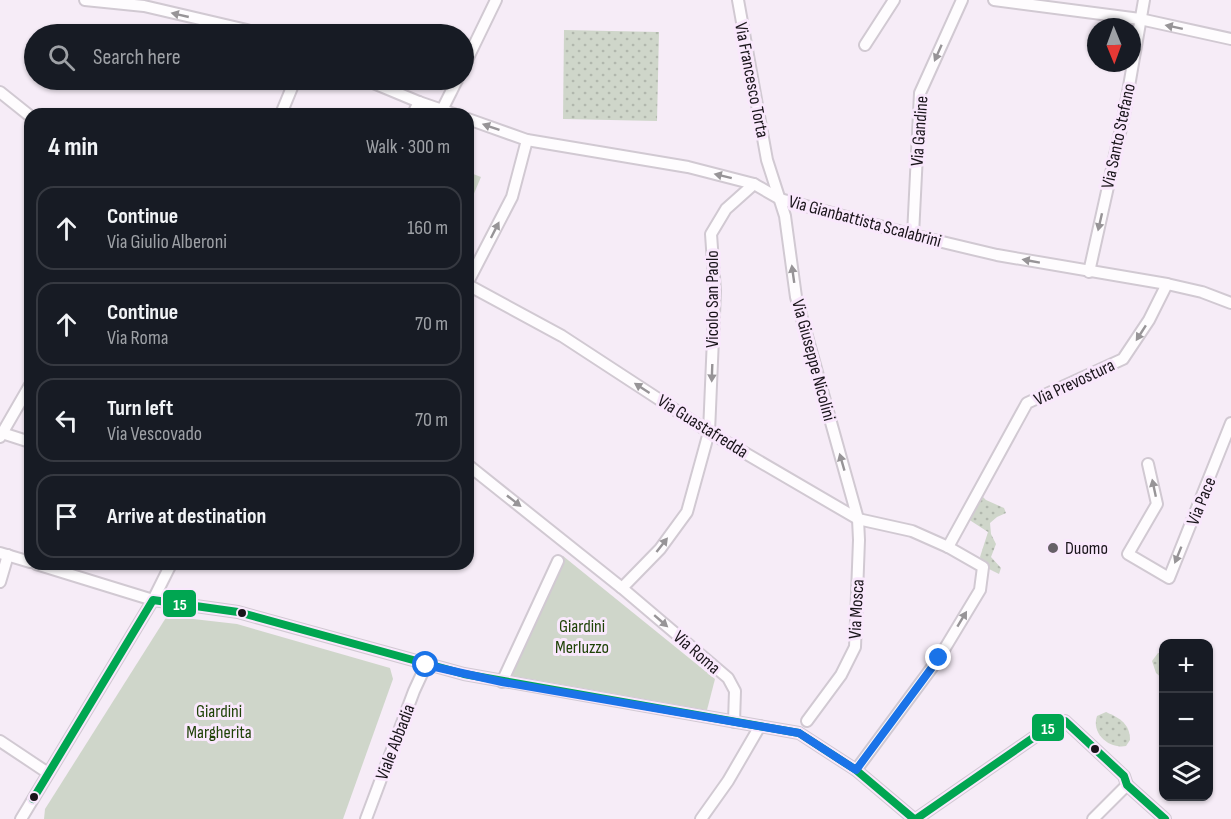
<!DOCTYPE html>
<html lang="en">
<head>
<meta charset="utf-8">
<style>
	body { margin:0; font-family:"Sofia Sans Condensed",sans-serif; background:#20242c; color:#f1f3f6 }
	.controls { position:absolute; right:18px; bottom:18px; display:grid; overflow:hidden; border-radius:12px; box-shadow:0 2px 4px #0004 }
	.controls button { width:54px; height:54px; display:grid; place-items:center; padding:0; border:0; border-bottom:2px solid #363941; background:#171b24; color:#f1f3f6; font:30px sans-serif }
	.compass { position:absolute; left:1087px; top:18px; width:54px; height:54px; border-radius:50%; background:#171b24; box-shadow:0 2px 4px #0004; rotate:179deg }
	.stop { position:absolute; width:18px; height:18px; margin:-14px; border:4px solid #1a73e8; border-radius:50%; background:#fff }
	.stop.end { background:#1a73e8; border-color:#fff; box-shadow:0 2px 6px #0008 }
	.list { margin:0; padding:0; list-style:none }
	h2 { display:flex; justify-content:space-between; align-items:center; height:78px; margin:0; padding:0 24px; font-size:26px }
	h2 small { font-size:20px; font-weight:400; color:#9ea1a6 }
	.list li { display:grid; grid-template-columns:39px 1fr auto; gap:18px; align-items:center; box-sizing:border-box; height:84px; margin:0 12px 12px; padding:0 12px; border:2px solid #363941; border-radius:18px }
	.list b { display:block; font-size:22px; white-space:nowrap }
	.list p { margin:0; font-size:20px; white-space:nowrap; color:#9ea1a6 }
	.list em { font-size:20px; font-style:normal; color:#9ea1a6 }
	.icon { flex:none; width:33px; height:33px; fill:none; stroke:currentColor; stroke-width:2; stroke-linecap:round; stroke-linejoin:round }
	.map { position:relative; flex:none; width:1231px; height:819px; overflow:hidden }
	.search { position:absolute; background:#171b24; box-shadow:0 2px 4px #0004; left:24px; top:24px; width:450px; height:66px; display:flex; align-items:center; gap:15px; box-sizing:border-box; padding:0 21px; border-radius:33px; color:#9ea1a6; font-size:22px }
	.panel { position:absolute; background:#171b24; box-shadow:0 2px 4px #0004; left:24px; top:108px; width:450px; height:462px; border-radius:18px }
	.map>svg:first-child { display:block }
	.grass { fill:url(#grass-dots) }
	.park { fill:#cfd6ca }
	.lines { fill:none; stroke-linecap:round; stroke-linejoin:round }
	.minor-casing { stroke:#d1c9d2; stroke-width:14 }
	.minor { stroke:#fefcfe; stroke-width:10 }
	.bus-1-casing { stroke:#f9e8fc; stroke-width:12 }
	.bus-1 { stroke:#00a651; stroke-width:8 }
	.oneway { fill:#979497 }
	.route { stroke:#1a73e8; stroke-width:8 }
	.poi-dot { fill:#666067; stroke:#f9e8fc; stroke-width:2 }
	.bus-dot { fill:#19141a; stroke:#f9e8fc; stroke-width:2 }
	.labels { text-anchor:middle; stroke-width:6; stroke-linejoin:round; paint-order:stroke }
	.street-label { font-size:18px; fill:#19141a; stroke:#f9e8fc }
	.poi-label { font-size:18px; fill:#19141a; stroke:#f9e8fc; text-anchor:start }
	.park-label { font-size:18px; fill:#1f4207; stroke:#f9e8fc }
	.line-badge { stroke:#f9e8fc; stroke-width:2 }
	.badge-label { font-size:16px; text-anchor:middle; font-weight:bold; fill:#fff }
</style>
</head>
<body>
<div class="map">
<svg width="1231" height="819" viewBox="0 0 1231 819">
	<defs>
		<pattern id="grass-dots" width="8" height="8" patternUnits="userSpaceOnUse" patternTransform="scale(1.5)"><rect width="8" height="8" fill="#cfd6ca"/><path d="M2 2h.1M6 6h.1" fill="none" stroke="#b1b7ad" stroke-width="1.8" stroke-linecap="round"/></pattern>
	</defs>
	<rect width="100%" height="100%" fill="#f6ecf7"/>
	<g class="grass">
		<path d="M 564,30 L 659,32 L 657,121 L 563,119 Z"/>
		<path d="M 980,494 L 986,500 L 1004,508 L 1006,513 L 997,517 L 990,523 L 991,534 L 996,544 L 991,557 L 1001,568 L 999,574 L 985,567 L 980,557 L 988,532 L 968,519 Z"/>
		<path d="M 1163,652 L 1164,652 L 1163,679 L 1156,673 L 1152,661 L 1158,653 Z"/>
		<path d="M 1106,712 C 1120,718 1130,724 1130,740 L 1126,746 C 1109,749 1091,734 1097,716 Z"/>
	</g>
	<g class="park">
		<path d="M 468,172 L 481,177 L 470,203 L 468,202 Z"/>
		<path d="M 563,556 L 715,679 L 707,710 L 508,675 Z"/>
		<path d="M 167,616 L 237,624 L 390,668 L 393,679 L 343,819 L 44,819 L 45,809 Z"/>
	</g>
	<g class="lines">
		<g class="minor-casing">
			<g id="minor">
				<path d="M 85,0 L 144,6 L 247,30 L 257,34"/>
				<path d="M 738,0 L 767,160 L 785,216 L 796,297 L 858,519 L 859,540 L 855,647 L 841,675 L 807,721"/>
				<path d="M 994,0 L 1140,19 L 1231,39"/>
				<path d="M 865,45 L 894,0"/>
				<path d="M 464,66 L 496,0"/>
				<path d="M 366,80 L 419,102 L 454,114"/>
				<path d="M 0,92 L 30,116"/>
				<path d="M 442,110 L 457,80"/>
				<path d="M 281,114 L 295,80"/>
				<path d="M 413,114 L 419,102"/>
				<path d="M 468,119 L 527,140 L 688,167 L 754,184 L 780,199 L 913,235 L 997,255 L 1167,284 L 1202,292 L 1231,303"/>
				<path d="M 913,235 L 920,93 L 962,0"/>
				<path d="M 1089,272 L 1124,115 L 1144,0"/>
				<path d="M 468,282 L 512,197 L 527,140"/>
				<path d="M 468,285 L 562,336 L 709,432 L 858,519 L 912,531 L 948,547 L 983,567 L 980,590 L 939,658 L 856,770"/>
				<path d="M 2,433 L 30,442"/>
				<path d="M 0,437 L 30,385"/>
				<path d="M 1148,464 L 1157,504 L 1128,554 L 1169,578 L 1231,423"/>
				<path d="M 468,465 L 622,588 L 728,678 L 735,691 L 734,722"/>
				<path d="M 948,547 L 1027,403 L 1123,359 L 1149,320 L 1167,284"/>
				<path d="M 0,553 L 30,562"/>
				<path d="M 36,564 L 153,600 L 238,612 L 464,674 L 799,733 L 856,770 L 914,819"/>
				<path d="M 0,582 L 8,555"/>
				<path d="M 622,588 L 660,549 L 687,512 L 709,432 L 715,291 L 711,234 L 726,209 L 754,184"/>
				<path d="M 502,682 L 558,561"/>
				<path d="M 0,741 L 48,773"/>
				<path d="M 1127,785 L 1165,819"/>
				<path d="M 21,819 L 153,600 L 171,564"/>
				<path d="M 366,819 L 414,691 L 426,665"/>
				<path d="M 701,819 L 728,781 L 760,726"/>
				<path d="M 916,819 L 1056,722 L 1065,721 L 1124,776 L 1127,785"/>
				<path d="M 1093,819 L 1127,785"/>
			</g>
		</g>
		<use href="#minor" class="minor"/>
		<g class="bus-1-casing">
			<g id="bus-1">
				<path d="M 33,799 L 153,600 L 238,612 L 464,674 L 799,733 L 856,770 L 914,819"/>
				<path d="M 916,819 L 1056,722 L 1065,721 L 1124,776 L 1127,785 L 1165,819"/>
			</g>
		</g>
		<use href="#bus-1" class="bus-1"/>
	</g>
	<defs><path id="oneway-solid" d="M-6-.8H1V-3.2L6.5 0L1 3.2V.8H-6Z" transform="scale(1.5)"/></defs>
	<g class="oneway">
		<use href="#oneway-solid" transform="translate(180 15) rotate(-167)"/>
		<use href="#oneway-solid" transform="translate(1174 27) rotate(-168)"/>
		<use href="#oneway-solid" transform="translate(938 53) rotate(114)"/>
		<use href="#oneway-solid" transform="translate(491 127) rotate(-161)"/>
		<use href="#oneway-solid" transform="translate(723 176) rotate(-166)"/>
		<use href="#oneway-solid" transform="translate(1100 222) rotate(103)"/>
		<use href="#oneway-solid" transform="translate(495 230) rotate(-63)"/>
		<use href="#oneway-solid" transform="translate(1031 261) rotate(-170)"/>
		<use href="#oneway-solid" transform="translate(793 274) rotate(-98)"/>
		<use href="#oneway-solid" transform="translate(1141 333) rotate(123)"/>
		<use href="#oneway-solid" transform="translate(712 373) rotate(92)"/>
		<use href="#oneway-solid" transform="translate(642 388) rotate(-147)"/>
		<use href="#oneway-solid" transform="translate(842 462) rotate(-106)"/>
		<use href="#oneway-solid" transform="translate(1154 488) rotate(-102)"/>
		<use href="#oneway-solid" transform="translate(514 501) rotate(38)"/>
		<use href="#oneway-solid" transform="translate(662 545) rotate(-52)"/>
		<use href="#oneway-solid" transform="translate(1178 555) rotate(112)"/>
		<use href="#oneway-solid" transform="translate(962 619) rotate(-59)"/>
		<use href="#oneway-solid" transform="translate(661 621) rotate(41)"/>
	</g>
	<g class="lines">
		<path class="route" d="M 426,665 L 502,682 L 799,733 L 856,770 L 939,658"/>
	</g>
	<circle class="poi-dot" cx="1053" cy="548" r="6"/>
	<g class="bus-dot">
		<circle cx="242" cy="613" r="5"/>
		<circle cx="1095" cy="749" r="5"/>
		<circle cx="34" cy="797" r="5"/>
	</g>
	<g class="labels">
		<g class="street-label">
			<text transform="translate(752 80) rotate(79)" y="6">Via Francesco Torta</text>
			<text transform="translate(919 131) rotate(-86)" y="6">Via Gandine</text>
			<text transform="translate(1118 136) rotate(-78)" y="6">Via Santo Stefano</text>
			<text transform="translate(865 221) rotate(15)" y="6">Via Gianbattista Scalabrini</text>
			<text transform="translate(712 299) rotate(-90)" y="6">Vicolo San Paolo</text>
			<text transform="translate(814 360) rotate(75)" y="6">Via Giuseppe Nicolini</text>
			<text transform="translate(1074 382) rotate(-25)" y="6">Via Prevostura</text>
			<text transform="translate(703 426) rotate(32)" y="6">Via Guastafredda</text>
			<text transform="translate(1201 501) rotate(-68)" y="6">Via Pace</text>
			<text transform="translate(856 609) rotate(-87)" y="6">Via Mosca</text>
			<text transform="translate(697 652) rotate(41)" y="6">Via Roma</text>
			<text transform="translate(395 742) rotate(-69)" y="6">Viale Abbadia</text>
		</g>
		<g class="poi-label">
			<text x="1065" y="554">Duomo</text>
		</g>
		<g class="park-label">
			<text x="582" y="632">Giardini<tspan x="582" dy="21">Merluzzo</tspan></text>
			<text x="219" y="717">Giardini<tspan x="219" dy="21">Margherita</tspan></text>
		</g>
	</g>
	<g class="line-badge">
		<rect x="162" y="589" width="35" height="29" rx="6" fill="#00a651"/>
		<rect x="1031" y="713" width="34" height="29" rx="6" fill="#00a651"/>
	</g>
	<g class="badge-label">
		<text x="180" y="610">15</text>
		<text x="1048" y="734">15</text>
	</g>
</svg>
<div class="controls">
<button>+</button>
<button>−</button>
<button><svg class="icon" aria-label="layers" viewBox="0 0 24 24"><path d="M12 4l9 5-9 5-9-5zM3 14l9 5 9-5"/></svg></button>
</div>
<svg class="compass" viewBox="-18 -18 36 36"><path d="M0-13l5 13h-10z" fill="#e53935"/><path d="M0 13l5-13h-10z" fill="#9ea1a6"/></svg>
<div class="stop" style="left:426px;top:665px"></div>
<div class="stop end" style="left:939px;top:658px"></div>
<div class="search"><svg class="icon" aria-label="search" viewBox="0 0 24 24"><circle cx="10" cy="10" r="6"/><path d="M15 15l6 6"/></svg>Search here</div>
<section class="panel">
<h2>4 min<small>Walk · 300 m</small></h2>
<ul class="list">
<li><svg class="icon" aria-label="ahead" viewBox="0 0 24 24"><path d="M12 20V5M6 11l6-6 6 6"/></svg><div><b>Continue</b><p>Via Giulio Alberoni</p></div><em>160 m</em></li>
<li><svg class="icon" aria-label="ahead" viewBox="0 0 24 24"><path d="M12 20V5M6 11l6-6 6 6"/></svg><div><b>Continue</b><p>Via Roma</p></div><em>70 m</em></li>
<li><svg class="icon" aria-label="left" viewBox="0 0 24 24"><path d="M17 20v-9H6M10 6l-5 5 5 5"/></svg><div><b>Turn left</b><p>Via Vescovado</p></div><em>70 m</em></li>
<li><svg class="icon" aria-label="arrive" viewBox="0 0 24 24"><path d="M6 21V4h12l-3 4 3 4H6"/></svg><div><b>Arrive at destination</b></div></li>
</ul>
</section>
</div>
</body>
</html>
